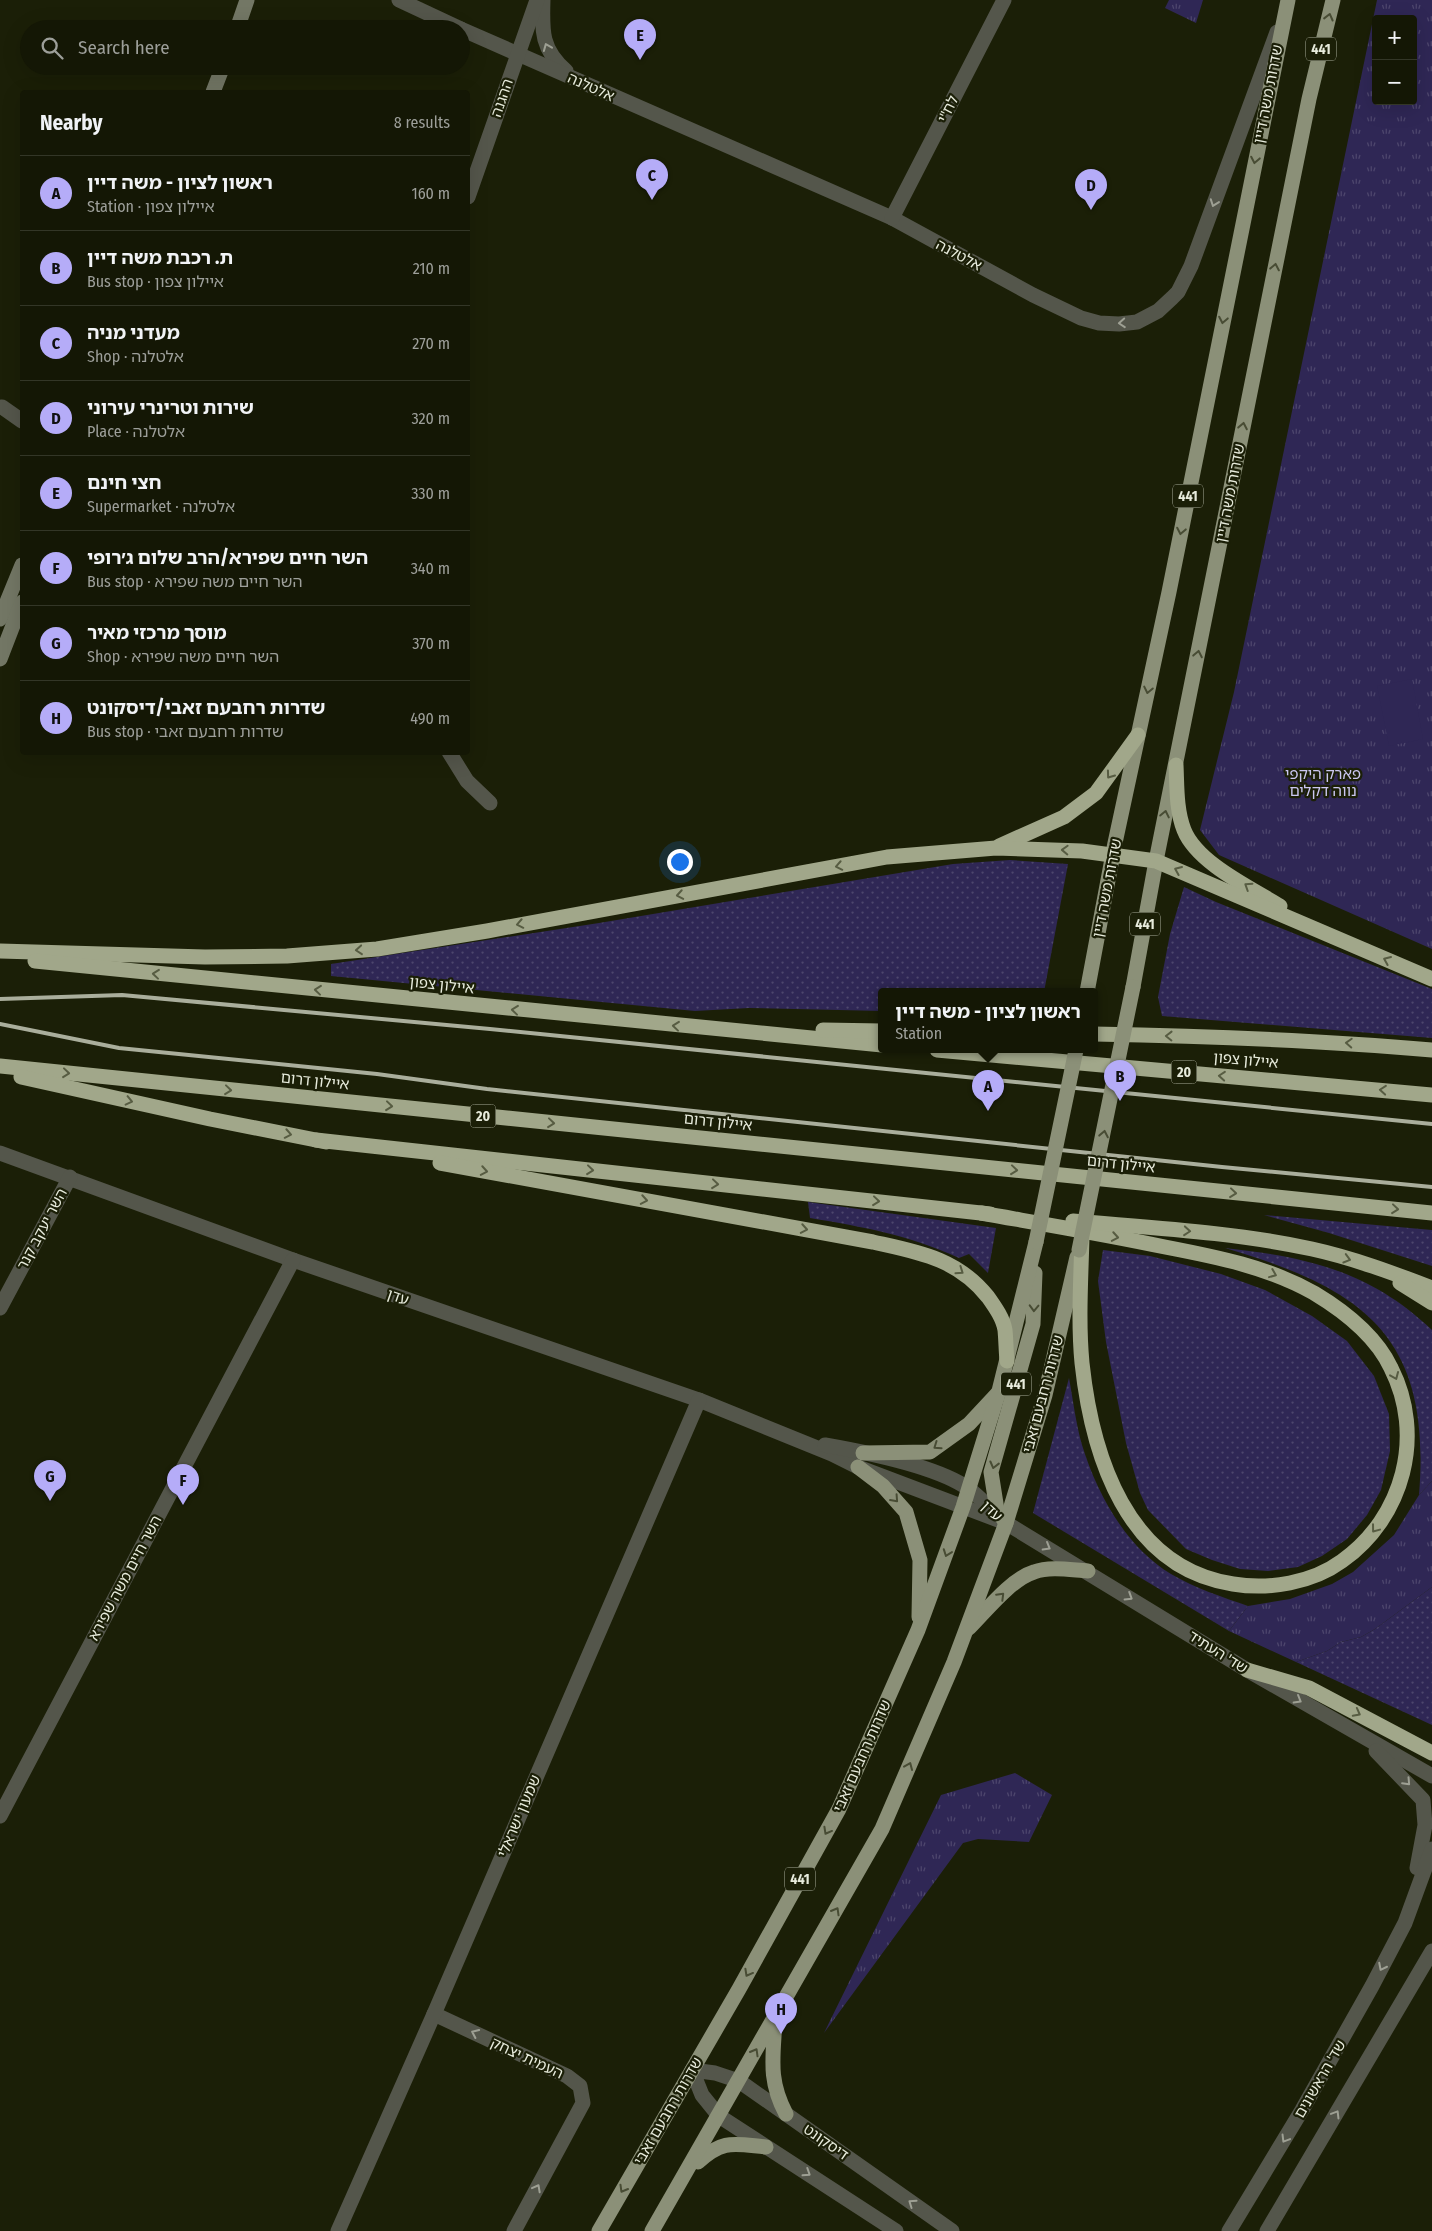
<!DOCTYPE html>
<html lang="en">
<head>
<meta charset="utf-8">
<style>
	body { margin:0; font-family:"Fira Sans Condensed","Noto Sans Hebrew",sans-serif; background:#212413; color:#f1f3f6 }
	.controls { position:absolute; right:15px; top:15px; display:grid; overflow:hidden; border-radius:5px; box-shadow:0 5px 20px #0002 }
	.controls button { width:45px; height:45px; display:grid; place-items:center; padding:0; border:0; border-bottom:1px solid #333627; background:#141705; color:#f1f3f6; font:25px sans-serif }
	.you { position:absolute; left:679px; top:861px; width:18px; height:18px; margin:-12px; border:4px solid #fff; border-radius:50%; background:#1a73e8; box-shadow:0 0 0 8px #1a73e833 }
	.badge { display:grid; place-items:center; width:32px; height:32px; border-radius:50%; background:#b5acf8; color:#111; font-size:16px; font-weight:700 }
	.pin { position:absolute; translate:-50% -41px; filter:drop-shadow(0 1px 2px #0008) }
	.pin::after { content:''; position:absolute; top:26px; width:18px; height:15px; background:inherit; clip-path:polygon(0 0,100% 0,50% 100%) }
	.popup { position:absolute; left:878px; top:988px; width:220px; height:65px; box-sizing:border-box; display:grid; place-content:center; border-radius:5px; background:#141705; filter:drop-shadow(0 1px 4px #0005); font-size:16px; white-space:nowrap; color:#9d9f9a }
	.popup b { font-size:19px; color:#f1f3f6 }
	.popup::after { content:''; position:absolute; left:50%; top:100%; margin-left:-10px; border:10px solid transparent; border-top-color:#141705 }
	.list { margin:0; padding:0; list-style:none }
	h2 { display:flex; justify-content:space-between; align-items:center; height:65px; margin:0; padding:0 20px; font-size:21px }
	h2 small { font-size:16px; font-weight:400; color:#9d9f9a }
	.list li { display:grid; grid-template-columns:32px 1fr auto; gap:15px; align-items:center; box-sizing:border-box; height:75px; padding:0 20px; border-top:1px solid #333627 }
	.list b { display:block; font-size:19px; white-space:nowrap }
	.list p { margin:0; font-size:16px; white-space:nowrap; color:#9d9f9a }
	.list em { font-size:16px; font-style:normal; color:#9d9f9a }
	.icon { flex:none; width:28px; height:28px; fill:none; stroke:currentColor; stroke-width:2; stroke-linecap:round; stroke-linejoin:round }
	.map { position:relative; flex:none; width:1432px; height:2231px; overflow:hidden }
	.search { position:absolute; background:#141705; box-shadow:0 5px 20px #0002; left:20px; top:20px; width:450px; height:55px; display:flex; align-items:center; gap:12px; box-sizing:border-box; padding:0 18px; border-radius:28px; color:#9d9f9a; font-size:19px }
	.panel { position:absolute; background:#141705; box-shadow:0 5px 20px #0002; left:20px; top:90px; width:450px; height:665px; border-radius:5px }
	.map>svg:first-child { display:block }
	.grass { fill:url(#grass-dots) }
	.park { fill:url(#park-tufts); fill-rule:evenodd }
	.pitch { fill:#2f2755 }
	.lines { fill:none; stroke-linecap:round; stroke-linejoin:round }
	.street { stroke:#54564b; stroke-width:15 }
	.secondary { stroke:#737765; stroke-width:15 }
	.primary { stroke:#8b9078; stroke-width:15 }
	.highway { stroke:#a1a78a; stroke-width:15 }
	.rail { stroke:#aaae9c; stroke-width:4 }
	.primary-bridge { stroke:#8b9078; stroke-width:15 }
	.oneway { stroke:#484c34 }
	.oneway2 { stroke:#9ea094 }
	.oneway3 { stroke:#575c42 }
	.labels { text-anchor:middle; stroke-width:4.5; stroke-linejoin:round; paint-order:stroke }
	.shield { fill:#1b1f07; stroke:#aaae9c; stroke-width:1 }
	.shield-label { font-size:14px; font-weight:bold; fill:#e7ebdc }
	.street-label { font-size:15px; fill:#e7ebdc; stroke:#1b1f07 }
	.park-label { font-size:15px; fill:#cbc7f2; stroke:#1b1f07 }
</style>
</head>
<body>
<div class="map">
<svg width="1432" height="2231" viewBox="0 0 1432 2231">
	<defs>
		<pattern id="grass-dots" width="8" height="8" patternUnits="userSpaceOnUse" patternTransform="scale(1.25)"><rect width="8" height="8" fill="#2f2755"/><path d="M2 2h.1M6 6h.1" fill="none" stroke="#4d466d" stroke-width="1.8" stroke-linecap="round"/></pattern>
		<pattern id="park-tufts" width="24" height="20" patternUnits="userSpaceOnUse" patternTransform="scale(1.25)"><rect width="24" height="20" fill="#2f2755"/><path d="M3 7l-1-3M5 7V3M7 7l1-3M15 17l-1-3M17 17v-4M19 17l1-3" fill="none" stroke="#4d466d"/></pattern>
	</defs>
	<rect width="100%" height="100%" fill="#1b1f07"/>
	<g class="grass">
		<path d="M 1010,860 L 1068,864 L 1044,992 L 882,992 L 882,1011 L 749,1008 L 695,1011 L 331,976 L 331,964 L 599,923 L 953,864 Z"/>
		<path d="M 1184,887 L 1216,902 L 1432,989 L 1432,1038 L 1162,1016 L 1158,997 L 1170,934 Z"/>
		<path d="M 808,1202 L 996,1228 L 988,1273 L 969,1254 L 959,1258 C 908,1235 864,1227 810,1218 Z"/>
		<path d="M 1264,1215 L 1432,1230 L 1432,1266 L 1329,1233 Z"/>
		<path d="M 1225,1248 C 1307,1257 1370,1271 1432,1330 L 1432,1481 L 1419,1495 C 1432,1336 1364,1289 1225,1248 Z"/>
		<path d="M 1103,1250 L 1150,1256 L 1221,1274 L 1265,1290 L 1312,1316 L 1347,1341 L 1374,1376 L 1389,1414 L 1390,1451 L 1381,1490 L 1367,1515 L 1347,1539 L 1322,1556 L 1298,1567 L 1268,1571 L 1240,1569 L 1212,1560 L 1186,1549 L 1148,1510 L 1140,1493 L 1126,1443 L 1106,1342 L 1098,1281 Z"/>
		<path d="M 1069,1378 C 1073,1400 1076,1424 1082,1445 C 1097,1494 1126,1547 1171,1574 C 1195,1588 1222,1597 1248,1606 L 1229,1631 L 1033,1513 Z"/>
		<path d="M 1432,1587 L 1432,1725 L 1296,1662 L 1327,1651 L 1341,1642 L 1361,1637 L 1375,1629 Z"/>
	</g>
	<g class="park">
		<path d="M 1169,0 L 1203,0 L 1196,23 L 1165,8 Z"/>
		<path d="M 1377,0 L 1432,0 L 1432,949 L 1219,855 L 1200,830 L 1234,692 ZM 1376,19 L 1413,19 L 1413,101 L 1376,101 Z"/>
		<path d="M 1432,1481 L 1432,1587 L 1375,1629 L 1361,1637 L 1341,1642 L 1327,1651 L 1296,1662 L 1229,1631 L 1248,1606 L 1290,1599 L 1332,1584 L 1353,1572 L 1394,1535 L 1419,1495 Z"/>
		<path d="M 1015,1773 L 1052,1795 L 1029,1842 L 978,1839 L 963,1843 L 824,2033 L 941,1795 Z"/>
	</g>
	<path class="pitch" d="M 1412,679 L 1423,739 L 1389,746 L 1377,686 Z"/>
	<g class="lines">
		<g class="street">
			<path d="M 399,0 L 461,29"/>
			<path d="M 543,0 C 542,31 541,49 566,71"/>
			<path d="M 461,29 L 892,218 L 1033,295 L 1081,318 L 1099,323 L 1119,324 L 1137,322 L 1158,311 L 1172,298 L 1178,292 L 1191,266 L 1277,32"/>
			<path d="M 468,197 L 537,0"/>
			<path d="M 892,218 L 1004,0"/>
			<path d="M 2,407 L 22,421"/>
			<path d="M 449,752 L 467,781 L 490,803"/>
			<path d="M 0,1153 L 293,1260 L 699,1400 L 832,1454 L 858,1467 L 1006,1523 L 1247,1670 L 1432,1776"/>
			<path d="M 0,1308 L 70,1177"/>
			<path d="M 825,1445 C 865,1452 937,1466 969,1489 C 980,1497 990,1509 1001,1518"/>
			<path d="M 1376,1751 L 1423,1800 L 1425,1825 L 1417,1868"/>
			<path d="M 0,1816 L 293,1260"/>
			<path d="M 434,2014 L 567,2076 L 580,2086 L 583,2103 L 514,2231"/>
			<path d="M 338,2231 L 434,2014 L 699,1400"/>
			<path d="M 896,2231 L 719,2116 L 702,2095 L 692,2070 L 715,2073 L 739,2081 L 952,2231"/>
			<path d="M 1229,2231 L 1302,2110 L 1372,1986 L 1405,1923 L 1432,1849"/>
			<path d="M 1267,2231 L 1432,1951"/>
		</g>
		<g class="secondary">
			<path d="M 237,29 L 247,0"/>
			<path d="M 213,92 L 223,66"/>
			<path d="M 0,619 L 22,565"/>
			<path d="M 0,659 L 22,602"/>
		</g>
		<g class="primary">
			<path d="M 1133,987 L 1156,861 L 1309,99 L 1333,0"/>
			<path d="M 1087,992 L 1115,843 L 1169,592 L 1288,0"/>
			<path d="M 863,1453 L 930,1452 L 969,1424 L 997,1394"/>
			<path d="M 858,1467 L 883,1486 L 906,1512 L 920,1560 L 919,1617"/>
			<path d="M 1006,1523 L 997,1510 L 991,1472 L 1033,1324 L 1035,1273"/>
			<path d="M 969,1628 C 986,1611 1011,1579 1034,1572 C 1050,1566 1071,1570 1088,1571"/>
			<path d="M 775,2021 C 773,2058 768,2080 786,2114"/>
			<path d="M 698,2162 C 723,2139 734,2144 766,2147"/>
			<path d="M 599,2231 L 739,1989 L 839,1809 L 918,1630 L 963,1507 L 999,1391 L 1036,1242"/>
			<path d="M 652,2231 L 882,1829 L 954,1662 L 1006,1523 L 1045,1395 L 1077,1257"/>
		</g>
		<g class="highway">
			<path d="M 1176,765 C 1177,785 1176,810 1184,830 C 1197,863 1251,888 1280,906"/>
			<path d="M 999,846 L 1064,817 L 1096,793 L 1138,735"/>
			<path d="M 0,951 L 205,957 L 287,956 L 377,949 L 487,931 L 887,857 L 996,848 L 1082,851 L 1156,861 L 1432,979"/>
			<path d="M 35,961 L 882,1045"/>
			<path d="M 823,1030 L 882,1031"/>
			<path d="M 1094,1034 C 1207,1036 1320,1040 1432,1050"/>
			<path d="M 937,1050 L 1432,1095"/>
			<path d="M 0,1066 L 1432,1213"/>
			<path d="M 21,1077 L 210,1119 L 326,1142"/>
			<path d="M 316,1140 L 990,1214"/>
			<path d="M 440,1163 L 873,1242 C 918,1252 957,1258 988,1297 C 995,1307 1003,1318 1005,1330 C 1006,1340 1006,1351 1007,1361"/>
			<path d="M 981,1213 C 1043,1224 1104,1234 1165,1247 C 1217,1257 1268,1267 1314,1293 C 1344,1311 1376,1336 1391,1368 C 1425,1435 1404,1517 1342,1561 C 1312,1583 1269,1590 1233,1584 C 1127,1568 1092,1456 1082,1363 C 1078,1321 1081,1278 1082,1236"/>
			<path d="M 1073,1221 C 1153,1228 1233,1232 1312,1249 C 1353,1258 1393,1273 1432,1288"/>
			<path d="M 1400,1283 L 1432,1303"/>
			<path d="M 1247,1670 L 1309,1688 L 1432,1753"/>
		</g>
		<g class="rail">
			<path d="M 0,999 L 122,995 L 490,1029 L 1432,1124"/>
			<path d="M 0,1024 L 119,1048 L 377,1074 L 487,1089 L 1222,1167 L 1432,1187"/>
		</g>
		<g class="primary-bridge">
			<path d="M 1036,1242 L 1076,1050"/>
			<path d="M 1079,1250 L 1133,987"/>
		</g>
	</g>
	<defs><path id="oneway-chevron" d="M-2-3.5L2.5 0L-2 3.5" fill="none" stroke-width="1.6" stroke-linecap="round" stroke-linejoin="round" transform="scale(1.25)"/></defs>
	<g class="oneway">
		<use href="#oneway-chevron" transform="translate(1329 17) rotate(-76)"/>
		<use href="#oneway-chevron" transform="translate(1255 160) rotate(101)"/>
		<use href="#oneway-chevron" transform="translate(1275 267) rotate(-79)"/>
		<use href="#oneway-chevron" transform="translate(1223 320) rotate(101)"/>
		<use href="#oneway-chevron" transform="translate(1243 426) rotate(-79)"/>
		<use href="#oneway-chevron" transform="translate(1181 531) rotate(101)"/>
		<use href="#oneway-chevron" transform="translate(1198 654) rotate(-79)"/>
		<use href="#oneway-chevron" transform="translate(1148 690) rotate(102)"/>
		<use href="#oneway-chevron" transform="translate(1165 814) rotate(-78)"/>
		<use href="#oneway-chevron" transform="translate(1104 1134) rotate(-79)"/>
		<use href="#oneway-chevron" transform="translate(1034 1308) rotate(92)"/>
		<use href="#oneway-chevron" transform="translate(937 1446) rotate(145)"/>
		<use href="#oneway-chevron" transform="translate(994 1465) rotate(104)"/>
		<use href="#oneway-chevron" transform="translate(895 1499) rotate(48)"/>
		<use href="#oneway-chevron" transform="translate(947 1553) rotate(110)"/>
		<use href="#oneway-chevron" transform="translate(1001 1596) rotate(-45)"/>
		<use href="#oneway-chevron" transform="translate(909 1766) rotate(-67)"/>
		<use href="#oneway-chevron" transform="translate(827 1831) rotate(119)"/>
		<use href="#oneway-chevron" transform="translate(836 1911) rotate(-60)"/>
		<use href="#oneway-chevron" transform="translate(748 1973) rotate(119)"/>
		<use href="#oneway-chevron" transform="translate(755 2052) rotate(-60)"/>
		<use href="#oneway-chevron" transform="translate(623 2189) rotate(120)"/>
	</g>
	<g class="oneway2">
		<use href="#oneway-chevron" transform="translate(547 47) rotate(-112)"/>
		<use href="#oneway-chevron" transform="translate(1214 203) rotate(110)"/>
		<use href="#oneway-chevron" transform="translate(1122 323) rotate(176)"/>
		<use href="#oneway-chevron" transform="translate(1047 1547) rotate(30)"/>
		<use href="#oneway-chevron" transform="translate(1129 1597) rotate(32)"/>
		<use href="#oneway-chevron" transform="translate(1298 1700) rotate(30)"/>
		<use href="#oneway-chevron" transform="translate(1407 1782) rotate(47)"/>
		<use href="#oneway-chevron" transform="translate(1382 1967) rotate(117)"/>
		<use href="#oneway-chevron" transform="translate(475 2033) rotate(-155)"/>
		<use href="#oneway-chevron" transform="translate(1336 2114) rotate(-59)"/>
		<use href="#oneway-chevron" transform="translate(1285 2139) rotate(121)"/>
		<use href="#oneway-chevron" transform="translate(807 2173) rotate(33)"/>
		<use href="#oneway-chevron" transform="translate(537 2188) rotate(-62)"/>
		<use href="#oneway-chevron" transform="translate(912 2203) rotate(-145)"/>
	</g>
	<g class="oneway3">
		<use href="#oneway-chevron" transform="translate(1110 775) rotate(126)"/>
		<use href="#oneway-chevron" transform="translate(1065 850) rotate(-178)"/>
		<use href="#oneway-chevron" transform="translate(839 866) rotate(169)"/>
		<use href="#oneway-chevron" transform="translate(1178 870) rotate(-157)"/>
		<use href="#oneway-chevron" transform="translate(1248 886) rotate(-147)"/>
		<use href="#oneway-chevron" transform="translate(680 895) rotate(170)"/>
		<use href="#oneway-chevron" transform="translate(520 924) rotate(169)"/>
		<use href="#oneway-chevron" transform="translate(359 950) rotate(175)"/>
		<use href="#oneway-chevron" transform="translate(1387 960) rotate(-157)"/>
		<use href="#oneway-chevron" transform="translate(156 974) rotate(-174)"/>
		<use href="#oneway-chevron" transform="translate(318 990) rotate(-174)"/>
		<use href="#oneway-chevron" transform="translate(515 1010) rotate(-174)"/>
		<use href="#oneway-chevron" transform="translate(676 1026) rotate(-174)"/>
		<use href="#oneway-chevron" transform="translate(1169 1036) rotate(-179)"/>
		<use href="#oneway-chevron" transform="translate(1349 1043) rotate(-177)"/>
		<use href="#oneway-chevron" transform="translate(66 1073) rotate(6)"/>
		<use href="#oneway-chevron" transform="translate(1222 1076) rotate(-175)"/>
		<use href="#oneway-chevron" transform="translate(228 1090) rotate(6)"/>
		<use href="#oneway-chevron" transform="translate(1383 1090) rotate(-175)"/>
		<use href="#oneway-chevron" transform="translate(129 1101) rotate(13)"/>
		<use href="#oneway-chevron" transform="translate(389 1106) rotate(6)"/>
		<use href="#oneway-chevron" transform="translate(551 1123) rotate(6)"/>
		<use href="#oneway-chevron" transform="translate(288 1134) rotate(11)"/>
		<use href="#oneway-chevron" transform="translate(590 1170) rotate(6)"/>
		<use href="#oneway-chevron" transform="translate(1014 1170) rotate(6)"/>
		<use href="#oneway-chevron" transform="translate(484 1171) rotate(10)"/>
		<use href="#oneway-chevron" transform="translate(715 1184) rotate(6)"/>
		<use href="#oneway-chevron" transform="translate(1233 1193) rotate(6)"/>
		<use href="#oneway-chevron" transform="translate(644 1200) rotate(10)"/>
		<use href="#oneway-chevron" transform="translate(876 1201) rotate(6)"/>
		<use href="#oneway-chevron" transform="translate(1395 1209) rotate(6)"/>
		<use href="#oneway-chevron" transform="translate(804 1229) rotate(10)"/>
		<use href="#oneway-chevron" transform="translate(1187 1231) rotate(5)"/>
		<use href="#oneway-chevron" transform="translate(1115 1237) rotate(10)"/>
		<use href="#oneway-chevron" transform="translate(1347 1259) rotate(16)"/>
		<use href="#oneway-chevron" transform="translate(960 1271) rotate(35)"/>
		<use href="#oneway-chevron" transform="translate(1273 1274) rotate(22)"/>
		<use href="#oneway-chevron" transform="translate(1395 1376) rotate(67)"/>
		<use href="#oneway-chevron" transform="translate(1375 1529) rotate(127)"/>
		<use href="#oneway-chevron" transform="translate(1357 1713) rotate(28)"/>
	</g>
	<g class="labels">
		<g class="shield">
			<rect x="1306" y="37.5" width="30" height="23" rx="4"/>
			<rect x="1173" y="484.5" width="30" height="23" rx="4"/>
			<rect x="1130" y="912.5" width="30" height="23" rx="4"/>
			<rect x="1171.5" y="1060.5" width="25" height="23" rx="4"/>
			<rect x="470.5" y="1104.5" width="25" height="23" rx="4"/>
			<rect x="1001" y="1372.5" width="30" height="23" rx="4"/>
			<rect x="785" y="1867.5" width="30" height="23" rx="4"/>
		</g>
		<g class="shield-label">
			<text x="1321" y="54">441</text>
			<text x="1188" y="501">441</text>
			<text x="1145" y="929">441</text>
			<text x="1184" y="1077">20</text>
			<text x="483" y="1121">20</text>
			<text x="1016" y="1389">441</text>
			<text x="800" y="1884">441</text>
		</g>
		<g class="street-label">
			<text transform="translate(591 87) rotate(24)" y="5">אלטלנה</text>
			<text transform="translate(1268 94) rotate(-79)" y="5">שדרות משה דיין</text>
			<text transform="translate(502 98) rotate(-71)" y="5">ההגנה</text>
			<text transform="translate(948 109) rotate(-63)" y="5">לח"י</text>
			<text transform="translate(959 255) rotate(28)" y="5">אלטלנה</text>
			<text transform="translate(1230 493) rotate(-79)" y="5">שדרות משה דיין</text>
			<text transform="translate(1107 888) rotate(-79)" y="5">שדרות משה דיין</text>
			<text transform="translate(442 985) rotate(6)" y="5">איילון צפון</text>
			<text transform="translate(1246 1060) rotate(5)" y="5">איילון צפון</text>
			<text transform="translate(315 1081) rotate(6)" y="5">איילון דרום</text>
			<text transform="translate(718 1122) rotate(6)" y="5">איילון דרום</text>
			<text transform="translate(1121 1164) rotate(6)" y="5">איילון דרום</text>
			<text transform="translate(42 1229) rotate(-62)" y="5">השר יעקב קנר</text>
			<text transform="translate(398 1297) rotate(19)" y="5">עדן</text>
			<text transform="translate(1043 1394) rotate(-75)" y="5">שדרות רחבעם זאבי</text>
			<text transform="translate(992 1511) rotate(43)" y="5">עדן</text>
			<text transform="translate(125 1578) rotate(-62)" y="5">השר חיים משה שפירא</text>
			<text transform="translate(1218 1652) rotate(32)" y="5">שד' העתיד</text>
			<text transform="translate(862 1756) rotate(-66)" y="5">שדרות רחבעם זאבי</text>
			<text transform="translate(519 1816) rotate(-67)" y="5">שמעון ישראלי</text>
			<text transform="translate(527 2058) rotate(25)" y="5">העמית יצחק</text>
			<text transform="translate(1320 2079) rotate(-60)" y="5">שד' הראשונים</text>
			<text transform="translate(668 2111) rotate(-60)" y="5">שדרות רחבעם זאבי</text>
			<text transform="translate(826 2142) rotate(35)" y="5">דיסקונט</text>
		</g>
		<g class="park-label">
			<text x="1323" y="779">פארק היקפי<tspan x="1323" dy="17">נווה דקלים</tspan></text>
		</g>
	</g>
</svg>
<div class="controls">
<button>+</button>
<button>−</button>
</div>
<div class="you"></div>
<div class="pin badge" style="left:988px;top:1111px">A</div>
<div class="popup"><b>ראשון לציון - משה דיין</b>Station</div>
<div class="pin badge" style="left:1120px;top:1101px">B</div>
<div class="pin badge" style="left:652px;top:200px">C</div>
<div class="pin badge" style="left:1091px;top:210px">D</div>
<div class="pin badge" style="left:640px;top:60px">E</div>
<div class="pin badge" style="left:183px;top:1505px">F</div>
<div class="pin badge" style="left:50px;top:1501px">G</div>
<div class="pin badge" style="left:781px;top:2034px">H</div>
<div class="search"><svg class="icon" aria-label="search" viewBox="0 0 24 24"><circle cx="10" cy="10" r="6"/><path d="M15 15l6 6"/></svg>Search here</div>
<section class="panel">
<h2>Nearby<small>8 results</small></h2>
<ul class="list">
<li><span class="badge">A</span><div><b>ראשון לציון - משה דיין</b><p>Station · איילון צפון</p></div><em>160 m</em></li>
<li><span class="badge">B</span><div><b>ת. רכבת משה דיין</b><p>Bus stop · איילון צפון</p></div><em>210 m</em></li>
<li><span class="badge">C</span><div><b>מעדני מניה</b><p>Shop · אלטלנה</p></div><em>270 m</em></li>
<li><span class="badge">D</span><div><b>שירות וטרינרי עירוני</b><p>Place · אלטלנה</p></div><em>320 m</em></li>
<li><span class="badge">E</span><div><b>חצי חינם</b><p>Supermarket · אלטלנה</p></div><em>330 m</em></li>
<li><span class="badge">F</span><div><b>השר חיים שפירא/הרב שלום ג׳רופי</b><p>Bus stop · השר חיים משה שפירא</p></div><em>340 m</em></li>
<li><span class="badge">G</span><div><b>מוסך מרכזי מאיר</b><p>Shop · השר חיים משה שפירא</p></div><em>370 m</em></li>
<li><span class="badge">H</span><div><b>שדרות רחבעם זאבי/דיסקונט</b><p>Bus stop · שדרות רחבעם זאבי</p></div><em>490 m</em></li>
</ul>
</section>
</div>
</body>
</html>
